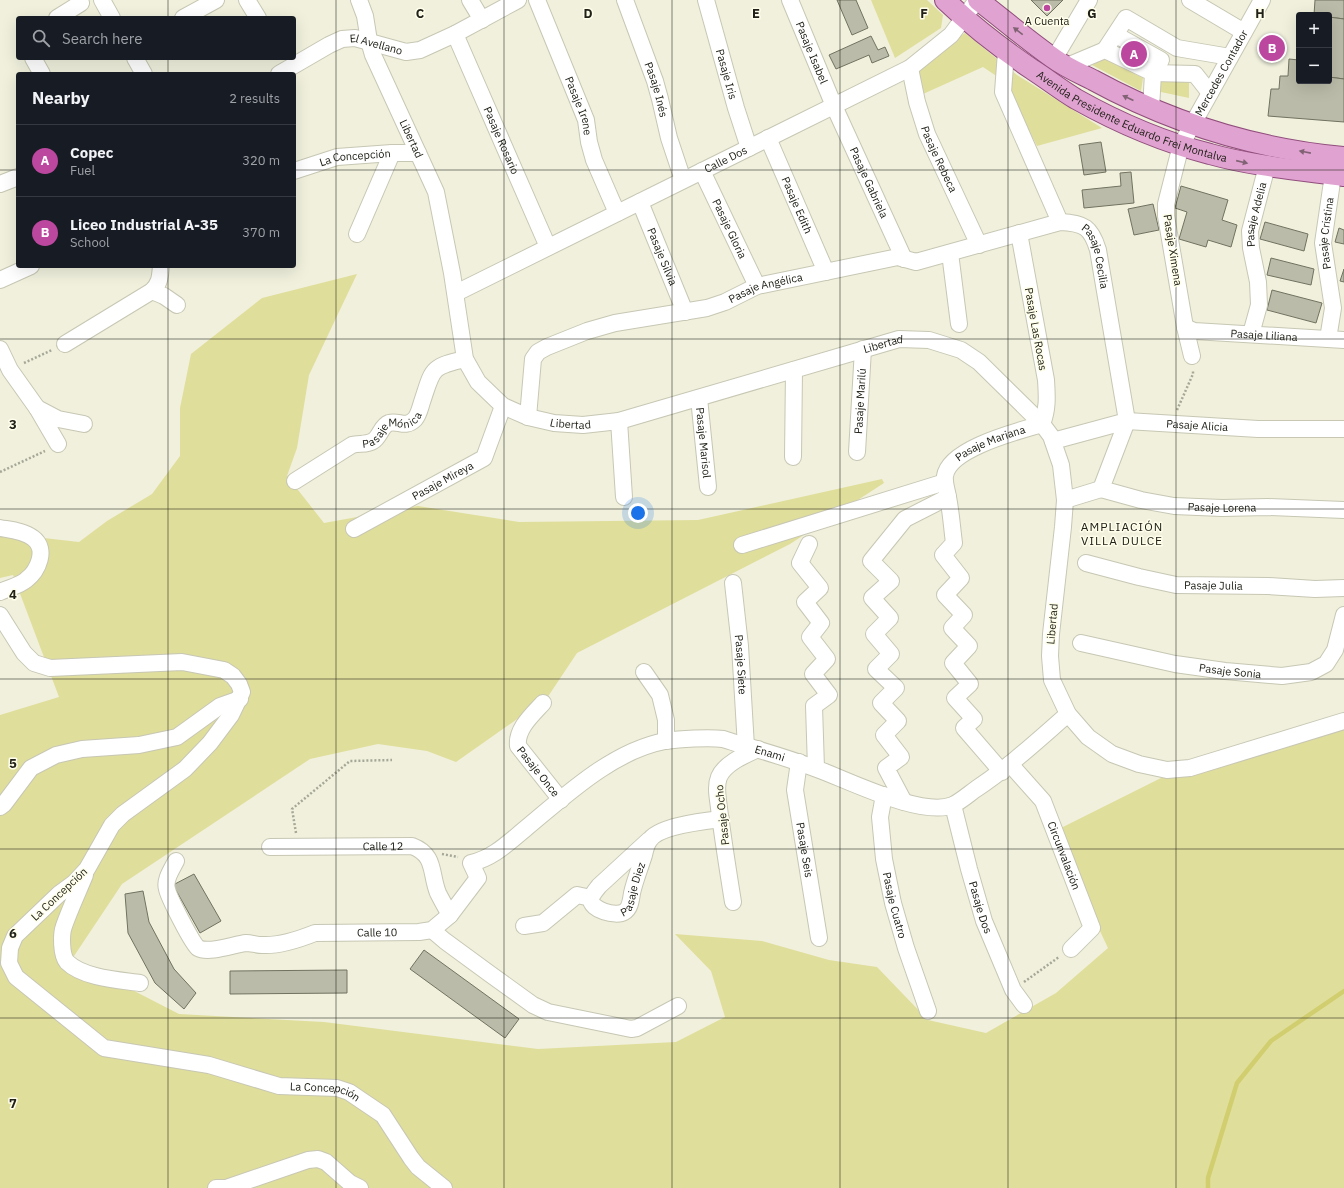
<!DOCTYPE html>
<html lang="en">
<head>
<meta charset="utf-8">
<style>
	body { margin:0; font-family:"IBM Plex Sans",sans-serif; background:#20242c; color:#f1f3f6 }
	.controls { position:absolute; right:12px; top:12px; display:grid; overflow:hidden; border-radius:4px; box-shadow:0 4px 16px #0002 }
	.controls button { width:36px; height:36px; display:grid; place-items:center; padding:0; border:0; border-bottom:1px solid #363941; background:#171b24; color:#f1f3f6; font:20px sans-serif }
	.you { position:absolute; left:638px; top:513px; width:14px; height:14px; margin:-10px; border:3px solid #fff; border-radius:50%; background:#1a73e8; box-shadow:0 0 0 6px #1a73e833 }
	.badge { display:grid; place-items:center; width:26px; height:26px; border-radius:50%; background:#bb479f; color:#fff; font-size:13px; font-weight:700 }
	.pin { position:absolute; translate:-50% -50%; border:2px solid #fff; box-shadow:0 1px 4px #0006 }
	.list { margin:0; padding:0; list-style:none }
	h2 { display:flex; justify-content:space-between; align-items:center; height:52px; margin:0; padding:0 16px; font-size:17px }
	h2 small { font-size:13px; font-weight:400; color:#9ea1a6 }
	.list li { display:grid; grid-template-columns:26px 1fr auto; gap:12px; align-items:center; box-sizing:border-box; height:72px; padding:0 16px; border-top:1px solid #363941 }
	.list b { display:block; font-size:15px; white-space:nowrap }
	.list p { margin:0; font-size:13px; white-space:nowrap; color:#9ea1a6 }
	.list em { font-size:13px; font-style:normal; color:#9ea1a6 }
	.icon { flex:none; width:22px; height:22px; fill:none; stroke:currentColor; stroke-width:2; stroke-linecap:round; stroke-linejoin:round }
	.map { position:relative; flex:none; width:1344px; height:1188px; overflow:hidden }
	.search { position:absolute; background:#171b24; box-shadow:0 4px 16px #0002; left:16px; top:16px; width:280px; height:44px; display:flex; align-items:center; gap:10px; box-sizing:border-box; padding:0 14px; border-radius:4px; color:#9ea1a6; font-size:15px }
	.panel { position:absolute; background:#171b24; box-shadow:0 4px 16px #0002; left:16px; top:72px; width:280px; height:196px; border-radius:4px }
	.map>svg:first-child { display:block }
	.green { fill:#e0de9b }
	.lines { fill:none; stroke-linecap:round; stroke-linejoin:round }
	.stream { stroke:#d1ce70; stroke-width:4.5 }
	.building { fill:#bbbba9; stroke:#727261 }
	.minor-casing { stroke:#c7c7b4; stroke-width:18 }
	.major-casing { stroke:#904d7c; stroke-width:22 }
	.path { stroke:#a7a798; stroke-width:2.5; stroke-dasharray:2 2; stroke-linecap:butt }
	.minor { stroke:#fff; stroke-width:16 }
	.major { stroke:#e0a2d0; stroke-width:20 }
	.oneway { fill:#806274 }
	.grid { fill:none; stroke:#212119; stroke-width:1; stroke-opacity:0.55 }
	.poi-dot { fill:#bb479f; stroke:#fefeea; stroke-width:1.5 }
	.labels { text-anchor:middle; stroke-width:3; stroke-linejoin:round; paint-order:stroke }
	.poi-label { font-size:11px; fill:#212119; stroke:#fefeea }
	.street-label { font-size:11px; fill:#212119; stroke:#fefeea }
	.neighbourhood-label { font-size:12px; letter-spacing:1px; fill:#212119; stroke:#fefeea }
	.grid-label { font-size:13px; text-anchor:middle; font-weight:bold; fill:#212119; stroke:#fefeea; stroke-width:3; stroke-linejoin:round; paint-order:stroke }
</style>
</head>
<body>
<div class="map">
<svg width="1344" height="1188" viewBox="0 0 1344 1188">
	<rect width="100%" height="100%" fill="#f0f0dd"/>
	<g class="green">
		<path d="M 871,0 L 927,0 L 943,15 L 941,28 L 895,58 Z"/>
		<path d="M 965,33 L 1017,75 L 1102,128 L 1037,146 L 1004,81 L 983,67 L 923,94 L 911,68 Z"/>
		<path d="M 1105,59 L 1143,78 L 1141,91 L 1092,65 Z"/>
		<path d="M 1161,79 L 1189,80 L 1189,98 L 1161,92 Z"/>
		<path d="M 357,274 L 309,375 L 297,448 L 287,476 L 324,523 L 418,506 L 519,522 L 698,520 L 882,479 L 884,483 L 790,544 L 577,653 L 547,698 L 456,762 L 427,751 L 378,744 L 310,759 L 122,884 L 72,959 L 179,1014 L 324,1022 L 538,1049 L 676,1042 L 725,1017 L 711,971 L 675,934 L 762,941 L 829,960 L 877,967 L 928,1020 L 986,1033 L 1056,993 L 1108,948 L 1053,832 L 1171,773 L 1344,723 L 1344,1188 L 0,1188 L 0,715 L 59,697 L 13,575 L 0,578 L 0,533 L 79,542 L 107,521 L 152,494 L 180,456 L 180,408 L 191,354 L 262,298 Z"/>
	</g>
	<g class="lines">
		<path class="stream" d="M 1208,1188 L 1208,1178 L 1237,1083 L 1271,1041 L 1344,991"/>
	</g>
	<g class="building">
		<path d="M 837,0 L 856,0 L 868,28 L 852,35 Z"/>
		<path d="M 1031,0 L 1063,0 L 1047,16 Z"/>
		<path d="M 1315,0 L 1344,0 L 1344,19 L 1329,17 L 1329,15 L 1314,15 Z"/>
		<path d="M 1329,17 L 1344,19 L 1344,79 L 1329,77 Z"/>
		<path d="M 871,36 L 878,50 L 885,47 L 889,56 L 872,63 L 869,55 L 836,69 L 829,55 Z"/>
		<path d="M 1289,59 L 1299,60 L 1299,81 L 1329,81 L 1329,77 L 1344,79 L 1344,122 L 1268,116 L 1271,89 L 1279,89 L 1280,76 L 1288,76 Z"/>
		<path d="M 1101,142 L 1106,172 L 1084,175 L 1079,145 Z"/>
		<path d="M 1131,172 L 1134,203 L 1084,208 L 1082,190 L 1121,186 L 1120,173 Z"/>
		<path d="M 1181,186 L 1228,200 L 1222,220 L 1237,225 L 1231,247 L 1208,240 L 1206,247 L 1179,239 L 1187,212 L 1175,208 Z"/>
		<path d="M 1153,204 L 1159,230 L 1134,235 L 1128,209 Z"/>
		<path d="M 1265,222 L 1308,234 L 1304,251 L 1260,239 Z"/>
		<path d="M 1339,228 L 1344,230 L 1344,244 L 1335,242 Z"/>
		<path d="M 1271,258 L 1314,269 L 1311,285 L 1267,275 Z"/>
		<path d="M 1344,269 L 1344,282 L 1340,281 Z"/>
		<path d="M 1272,290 L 1322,303 L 1316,323 L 1267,310 Z"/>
		<path d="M 194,874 L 221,921 L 200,933 L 173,885 Z"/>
		<path d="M 143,891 L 149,922 L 174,969 L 196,993 L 184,1009 L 155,983 L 128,933 L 125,894 Z"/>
		<path d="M 424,950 L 519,1019 L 505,1038 L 410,969 Z"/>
		<path d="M 347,970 L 347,993 L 230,994 L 230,971 Z"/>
	</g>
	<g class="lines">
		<g class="minor-casing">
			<g id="minor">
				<path d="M 102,0 L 112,18"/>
				<path d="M 247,0 L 258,18"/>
				<path id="s1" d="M 359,0 L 365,16 L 369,41 L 373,55 L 436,192 L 452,273 L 465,359 L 478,382 L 503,406 L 528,417 L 554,423 L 583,425 L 619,421 L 899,339 L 929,340 L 961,350 L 979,362 L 1042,424 L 1051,436 L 1061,465 L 1065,500 L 1063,527 L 1051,634 L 1050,656 L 1052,680 L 1068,714 L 1088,737 L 1112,754 L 1139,764 L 1167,770 L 1190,768 L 1344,721"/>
				<path d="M 470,0 L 482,20"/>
				<path id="s2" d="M 537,0 L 586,120 L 589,142 L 594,160 L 617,213"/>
				<path id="s3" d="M 625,0 L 655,81 L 660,99 L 669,138 L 683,180"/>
				<path id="s4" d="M 706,0 L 736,108 L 749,148"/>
				<path id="s5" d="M 790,0 L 834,106 L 904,259"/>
				<path d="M 1190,0 L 1244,32"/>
				<path d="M 57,18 L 81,3"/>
				<path d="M 183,18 L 216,0"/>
				<path id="s6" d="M 455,34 L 548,247"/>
				<path d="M 1116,35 L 1161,60 L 1153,73"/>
				<path d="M 1105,50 L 1126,18 L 1177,48 L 1230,57"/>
				<path d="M 1006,52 L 1003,92 L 1060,222"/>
				<path d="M 33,58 L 42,74"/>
				<path d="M 135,58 L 144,74"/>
				<path d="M 1054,59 L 1089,0"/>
				<path d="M 1067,66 L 1105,50 L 1153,73 L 1151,109"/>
				<path id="s7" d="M 910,68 L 917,102 L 927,134 L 979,245"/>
				<path d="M 1153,73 L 1195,74 L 1210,93"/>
				<path id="s8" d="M 279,74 L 329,45 L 342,39 L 355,38 L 406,52 L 420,50 L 455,34 L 518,0"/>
				<path id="s9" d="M 768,138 L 826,272"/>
				<path id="s10" d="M 294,171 L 337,157 L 392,153 L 418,153"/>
				<path id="s11" d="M 702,171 L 757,286"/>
				<path d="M 0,184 L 18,177"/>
				<path id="s12" d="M 640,202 L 685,312"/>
				<path d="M 357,234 L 392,153"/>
				<path d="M 950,253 L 959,324"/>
				<path d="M 0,280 L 31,266"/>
				<path d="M 152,291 L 164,296 L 177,305"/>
				<path id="s13" d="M 456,293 L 910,68 L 951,35 L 977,0"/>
				<path id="s14" d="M 1185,327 L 1194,331 L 1344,340"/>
				<path id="s15" d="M 1251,334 L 1259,305 L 1258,282 L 1251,248 L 1250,231 L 1267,166"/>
				<path id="s16" d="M 1328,339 L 1333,308 L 1323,243 L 1333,175"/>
				<path d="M 65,344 L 152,291 C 160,283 160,277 161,266"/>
				<path d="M 0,349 L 10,370 L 37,408 L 58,444"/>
				<path id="s17" d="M 1192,356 L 1185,327 L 1166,216 L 1166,204 L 1181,145 L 1262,0"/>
				<path id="s18" d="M 699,398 L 708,487"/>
				<path d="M 37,408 L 58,419 L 84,424"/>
				<path id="s19" d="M 528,417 L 533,359 L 538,352 L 547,347 L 587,331 L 615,323 L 707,308 L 725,302 L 757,286 L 898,257 L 916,262 L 1060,222 C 1084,223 1091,227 1098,250 L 1127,421 L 1101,489 L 1141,500 L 1174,506 L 1222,508 L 1268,507 L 1344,510"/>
				<path d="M 619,421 L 624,497"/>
				<path id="s20" d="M 1053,441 L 1127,421 L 1258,429 L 1344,429"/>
				<path id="s21" d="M 857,452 L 863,349"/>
				<path d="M 793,457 L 794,370"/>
				<path id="s22" d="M 295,481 L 352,445 C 359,443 367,445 373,441 C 380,437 381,426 389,423 C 399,420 405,429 415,419 C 419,414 420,408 422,402 C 433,369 430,367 465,359"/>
				<path d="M 1065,500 L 1101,489"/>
				<path d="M 0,528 C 11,530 24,531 33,538 C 48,549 38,571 26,580 C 19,586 8,588 0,592"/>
				<path id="s23" d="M 354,529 L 484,458 L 503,406"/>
				<path d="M 809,544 L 800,563 L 820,588 L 805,602 L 821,623 L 810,637 L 827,659 L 813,674 L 829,695 L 814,706 L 816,768"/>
				<path d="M 742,545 L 945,482"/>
				<path id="s24" d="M 1086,563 L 1139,577 L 1176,585 L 1268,586 L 1315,589 L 1344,588"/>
				<path id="s25" d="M 733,583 L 740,646 L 746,747"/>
				<path id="s26" d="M 0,615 L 24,653 L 34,663 L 50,668 L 182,662 L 224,670 L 233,676 L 239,684 L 242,692 L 231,715 L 210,743 L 185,769 L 123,814 L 112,825 L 87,869 L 74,883 L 59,894 L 15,936 L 10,948 L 9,963 L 16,977 L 104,1048 L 209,1065 L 279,1086 L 337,1088 L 349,1092 L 383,1115 L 411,1158 L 418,1167 L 444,1188"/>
				<path id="s27" d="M 1081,643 L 1175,664 L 1225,671 L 1282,676 L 1311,672 L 1326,664 L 1335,650 L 1344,615"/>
				<path d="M 644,672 L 660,695 L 666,720 L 666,741"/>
				<path id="s28" d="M 543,703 C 532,715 516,729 518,746 L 561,800"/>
				<path id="s29" d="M 799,762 L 795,790 L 819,938"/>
				<path id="s30" d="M 1010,764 L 1043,801 L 1092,928 L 1071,949"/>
				<path id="s31" d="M 1002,772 L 964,728 L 974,719 L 955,698 L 970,684 L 953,663 L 969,646 L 952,628 L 964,615 L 945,595 L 961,578 L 943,555 L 954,543 C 952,528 951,512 948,497 C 947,490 944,483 945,476 C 949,448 1019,431 1042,424 C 1048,409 1047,396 1046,380 L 1019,233"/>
				<path id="s32" d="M 884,795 L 880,817 L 884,859 L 893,903 L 906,948 L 928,1011"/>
				<path d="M 904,802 L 886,768 L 901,757 L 884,735 L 898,721 L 881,703 L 896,688 L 876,669 L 891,654 L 874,634 L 890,618 L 872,598 L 891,581 L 871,561 L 905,519 L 948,497"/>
				<path id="s33" d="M 953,805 L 969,869 L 984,921 L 1013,990 L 1024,1005"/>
				<path d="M 0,807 L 4,804 L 31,768 L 56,755 L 82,749 L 139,745 L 177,737 L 220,706 L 240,699"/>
				<path id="s34" d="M 649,840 L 599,886 C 596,890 592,894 591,899 C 590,910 616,917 624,912 C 630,909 631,900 632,893 C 635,880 640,868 644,855 C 645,851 646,845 649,841 C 657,826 704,821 721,819"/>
				<path id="s35" d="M 270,847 L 412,846 C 436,855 430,873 438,893 C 442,901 446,908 450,915"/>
				<path id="s36" d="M 176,861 C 172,869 164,880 167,889 C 168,896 193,945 198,948 C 209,954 235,944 246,943 C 251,943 257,945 262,945 C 278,946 300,939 315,933 L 419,932 L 432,930 L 450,915 L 478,878 L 471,863 C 493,858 508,843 525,829 C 565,796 612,751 665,741 C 679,739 709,737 723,739 C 730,741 738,744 746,746 C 770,753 793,760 817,769 C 848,780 922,818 953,805 C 961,801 969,794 976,789 C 1009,767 1038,740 1068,714"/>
				<path d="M 85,875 C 78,892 70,909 64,926 C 61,934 61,955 67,962 C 83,978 119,980 140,983"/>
				<path d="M 733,902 C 728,871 723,839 719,808 C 718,798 715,787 719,777 C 725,763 745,755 758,749"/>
				<path d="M 524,926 L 543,923 L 577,895 L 591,898"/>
				<path d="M 432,930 L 445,941 L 490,974 L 533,1005 L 548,1012 L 631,1029 L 637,1028 L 678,1006"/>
				<path d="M 216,1188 L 226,1188 L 308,1160 L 318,1159 L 326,1162 L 350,1183 L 360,1188"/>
			</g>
		</g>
		<g class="major-casing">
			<g id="major">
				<path id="s37" d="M 945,0 C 972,26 1002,49 1033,70 C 1047,79 1061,90 1076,99 C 1117,122 1163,142 1210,154 C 1253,166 1299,170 1344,176"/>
				<path d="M 978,0 C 1003,19 1027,40 1053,58 C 1065,67 1079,73 1093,80 C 1170,122 1256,149 1344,157"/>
			</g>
		</g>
		<g class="path">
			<path d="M 24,363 L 52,350"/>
			<path d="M 1177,410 L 1193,374 L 1193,370"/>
			<path d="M 0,472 L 45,451"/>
			<path d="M 296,833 L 292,809 L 350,761 L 392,760"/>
			<path d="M 442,854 L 458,857"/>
			<path d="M 1024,982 L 1059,957"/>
		</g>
		<use href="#minor" class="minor"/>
		<use href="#major" class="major"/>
	</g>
	<defs><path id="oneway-solid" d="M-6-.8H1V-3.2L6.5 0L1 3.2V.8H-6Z"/></defs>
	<g class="oneway">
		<use href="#oneway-solid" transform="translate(1018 31) rotate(-142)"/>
		<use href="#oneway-solid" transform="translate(1128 98) rotate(-155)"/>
		<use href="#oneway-solid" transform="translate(1305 152) rotate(-169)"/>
		<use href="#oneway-solid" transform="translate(1242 162) rotate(13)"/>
	</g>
	<path class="grid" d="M 168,0 L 168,18M 336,0 L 336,1188M 504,0 L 504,1188M 672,0 L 672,1188M 840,0 L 840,1188M 1008,0 L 1008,1188M 1176,0 L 1176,1188M 168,58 L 168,74M 0,170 L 18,170M 294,170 L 1344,170M 168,266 L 168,1188M 0,339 L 1344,339M 0,509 L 1344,509M 0,679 L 1344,679M 0,849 L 1344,849M 0,1018 L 1344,1018"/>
	<circle class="poi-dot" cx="1047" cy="8" r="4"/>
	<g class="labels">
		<g class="poi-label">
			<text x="1047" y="25">A Cuenta</text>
		</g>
		<g class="street-label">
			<text dy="4" stroke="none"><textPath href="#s8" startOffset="107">El Avellano</textPath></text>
			<text dy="4" stroke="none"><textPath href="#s5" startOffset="57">Pasaje Isabel</textPath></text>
			<text dy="4" stroke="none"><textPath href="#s17" startOffset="298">Mercedes Contador</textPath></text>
			<text dy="4" stroke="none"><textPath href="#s4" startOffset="77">Pasaje Iris</textPath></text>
			<text dy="4" stroke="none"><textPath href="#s3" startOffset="95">Pasaje Inés</textPath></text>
			<text dy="4" stroke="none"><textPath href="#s2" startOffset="114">Pasaje Irene</textPath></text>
			<text dy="4" stroke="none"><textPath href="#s37" startOffset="223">Avenida Presidente Eduardo Frei Montalva</textPath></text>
			<text dy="4" stroke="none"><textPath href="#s1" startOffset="149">Libertad</textPath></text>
			<text dy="4" stroke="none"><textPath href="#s6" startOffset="116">Pasaje Rosario</textPath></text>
			<text dy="4" stroke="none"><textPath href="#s10" startOffset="63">La Concepción</textPath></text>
			<text dy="4" stroke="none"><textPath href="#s7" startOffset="96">Pasaje Rebeca</textPath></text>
			<text dy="4" stroke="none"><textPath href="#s13" startOffset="301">Calle Dos</textPath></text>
			<text dy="4" stroke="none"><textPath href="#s5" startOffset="199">Pasaje Gabriela</textPath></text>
			<text dy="4" stroke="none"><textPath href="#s9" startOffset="73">Pasaje Edith</textPath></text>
			<text dy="4" stroke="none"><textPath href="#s15" startOffset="122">Pasaje Adelia</textPath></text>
			<text dy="4" stroke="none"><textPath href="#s11" startOffset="64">Pasaje Gloria</textPath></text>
			<text dy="4" stroke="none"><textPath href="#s16" startOffset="107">Pasaje Cristina</textPath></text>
			<text transform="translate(1173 250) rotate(81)" y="4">Pasaje Ximena</text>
			<text dy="4" stroke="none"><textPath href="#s12" startOffset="59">Pasaje Silvia</textPath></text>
			<text dy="4" stroke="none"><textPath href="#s19" startOffset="667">Pasaje Cecilia</textPath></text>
			<text dy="4" stroke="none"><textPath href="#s19" startOffset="305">Pasaje Angélica</textPath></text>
			<text transform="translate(1036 329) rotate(80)" y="4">Pasaje Las Rocas</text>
			<text dy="4" stroke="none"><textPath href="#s14" startOffset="80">Pasaje Liliana</textPath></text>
			<text dy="4" stroke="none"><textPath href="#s1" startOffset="833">Libertad</textPath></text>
			<text dy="4" stroke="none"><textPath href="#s21" startOffset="51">Pasaje Marilú</textPath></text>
			<text dy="4" stroke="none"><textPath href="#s1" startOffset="509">Libertad</textPath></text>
			<text dy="4" stroke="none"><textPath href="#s22" startOffset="113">Pasaje Mónica</textPath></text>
			<text dy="4" stroke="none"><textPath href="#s20" startOffset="147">Pasaje Alicia</textPath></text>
			<text dy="4" stroke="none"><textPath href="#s18" startOffset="45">Pasaje Marisol</textPath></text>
			<text dy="4" stroke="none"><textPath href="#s31" startOffset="436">Pasaje Mariana</textPath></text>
			<text dy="4" stroke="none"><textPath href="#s23" startOffset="101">Pasaje Mireya</textPath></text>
			<text dy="4" stroke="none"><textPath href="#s19" startOffset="1031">Pasaje Lorena</textPath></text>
			<text dy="4" stroke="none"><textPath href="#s24" startOffset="130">Pasaje Julia</textPath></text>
			<text transform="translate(1052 624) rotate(-85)" y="4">Libertad</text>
			<text dy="4" stroke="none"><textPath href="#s25" startOffset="82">Pasaje Siete</textPath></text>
			<text dy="4" stroke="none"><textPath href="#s27" startOffset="152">Pasaje Sonia</textPath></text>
			<text dy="4" stroke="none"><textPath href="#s36" startOffset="759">Enami</textPath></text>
			<text dy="4" stroke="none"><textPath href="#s28" startOffset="84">Pasaje Once</textPath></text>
			<text transform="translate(722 815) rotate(-96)" y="4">Pasaje Ocho</text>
			<text dy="4" stroke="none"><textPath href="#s35" startOffset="113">Calle 12</textPath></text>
			<text dy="4" stroke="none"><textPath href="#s29" startOffset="89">Pasaje Seis</textPath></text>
			<text dy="4" stroke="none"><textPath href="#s30" startOffset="108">Circunvalación</textPath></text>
			<text dy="4" stroke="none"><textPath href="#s34" startOffset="148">Pasaje Diez</textPath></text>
			<text transform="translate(59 894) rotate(-43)" y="4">La Concepción</text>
			<text dy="4" stroke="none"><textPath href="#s32" startOffset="112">Pasaje Cuatro</textPath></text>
			<text dy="4" stroke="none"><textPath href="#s33" startOffset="106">Pasaje Dos</textPath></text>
			<text dy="4" stroke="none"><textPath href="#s36" startOffset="279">Calle 10</textPath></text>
			<text dy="4" stroke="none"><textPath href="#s26" startOffset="1001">La Concepción</textPath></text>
		</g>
		<g class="neighbourhood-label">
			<text x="1122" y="531">AMPLIACIÓN<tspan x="1122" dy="14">VILLA DULCE</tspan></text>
		</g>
	</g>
	<g class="grid-label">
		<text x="420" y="18">C</text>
		<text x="588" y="18">D</text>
		<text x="756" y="18">E</text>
		<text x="924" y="18">F</text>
		<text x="1092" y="18">G</text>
		<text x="1260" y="18">H</text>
		<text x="13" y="429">3</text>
		<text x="13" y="599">4</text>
		<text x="13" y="768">5</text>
		<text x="13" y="938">6</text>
		<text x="13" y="1108">7</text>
	</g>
</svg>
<div class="controls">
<button>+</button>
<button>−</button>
</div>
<div class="you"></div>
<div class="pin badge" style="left:1134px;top:54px">A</div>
<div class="pin badge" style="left:1272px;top:48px">B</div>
<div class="search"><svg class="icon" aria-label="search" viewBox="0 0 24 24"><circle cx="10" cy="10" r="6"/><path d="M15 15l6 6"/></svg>Search here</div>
<section class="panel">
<h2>Nearby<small>2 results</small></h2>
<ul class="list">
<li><span class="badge">A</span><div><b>Copec</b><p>Fuel</p></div><em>320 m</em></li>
<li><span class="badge">B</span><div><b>Liceo Industrial A-35</b><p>School</p></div><em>370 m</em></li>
</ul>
</section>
</div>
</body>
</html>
